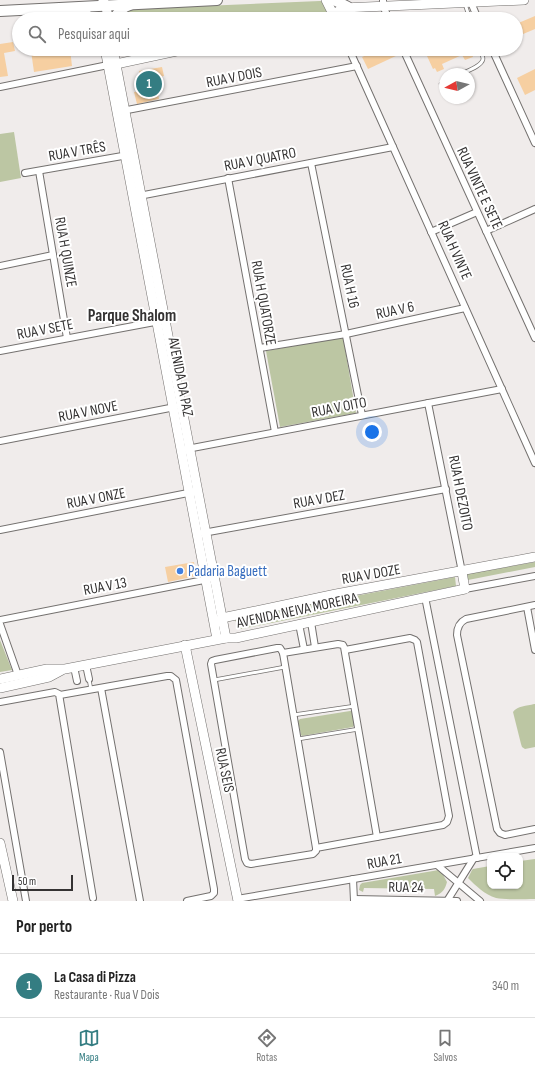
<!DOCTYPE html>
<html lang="pt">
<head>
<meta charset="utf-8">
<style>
	body { margin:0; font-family:"Sofia Sans Condensed",sans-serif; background:#f2f2f2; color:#222 }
	.controls { position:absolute; right:12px; bottom:12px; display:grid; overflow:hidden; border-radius:8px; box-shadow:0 1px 3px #0004 }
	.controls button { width:36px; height:36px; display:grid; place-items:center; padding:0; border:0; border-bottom:1px solid #e0e0e0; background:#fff; color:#222; font:20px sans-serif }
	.compass { position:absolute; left:439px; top:68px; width:36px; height:36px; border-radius:50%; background:#fff; box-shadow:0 1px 3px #0004; rotate:262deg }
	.scale { position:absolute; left:12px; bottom:10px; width:61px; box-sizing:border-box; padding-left:4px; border:2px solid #353333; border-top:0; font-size:11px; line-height:14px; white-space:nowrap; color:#353333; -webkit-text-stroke:3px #fff; paint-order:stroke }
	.you { position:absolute; left:372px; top:432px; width:14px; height:14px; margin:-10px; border:3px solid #fff; border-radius:50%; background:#1a73e8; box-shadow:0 0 0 6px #1a73e833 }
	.badge { display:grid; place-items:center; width:26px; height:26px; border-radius:50%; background:#347d82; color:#fff; font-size:13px; font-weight:700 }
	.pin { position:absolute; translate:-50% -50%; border:2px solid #fff; box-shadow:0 1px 4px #0006 }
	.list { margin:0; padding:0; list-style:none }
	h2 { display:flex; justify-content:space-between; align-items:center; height:52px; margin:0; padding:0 16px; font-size:17px }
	h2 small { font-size:13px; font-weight:400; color:#767676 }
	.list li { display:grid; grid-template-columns:26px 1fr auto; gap:12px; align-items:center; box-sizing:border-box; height:64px; padding:0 16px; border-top:1px solid #e0e0e0 }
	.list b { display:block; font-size:15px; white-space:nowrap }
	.list p { margin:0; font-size:13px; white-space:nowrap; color:#767676 }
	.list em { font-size:13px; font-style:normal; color:#767676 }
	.icon { flex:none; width:22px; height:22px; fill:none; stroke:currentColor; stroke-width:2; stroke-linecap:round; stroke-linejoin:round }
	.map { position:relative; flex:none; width:535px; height:901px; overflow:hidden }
	.search { position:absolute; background:#fff; box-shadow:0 1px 3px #0004; left:12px; right:12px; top:12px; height:44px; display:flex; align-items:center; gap:10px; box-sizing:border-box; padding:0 14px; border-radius:22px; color:#767676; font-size:15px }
	.sheet { height:116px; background:#fff }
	nav { display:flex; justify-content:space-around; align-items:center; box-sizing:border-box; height:56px; border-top:1px solid #e0e0e0; background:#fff; font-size:11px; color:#767676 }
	nav a { display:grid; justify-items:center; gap:2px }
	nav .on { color:#347d82 }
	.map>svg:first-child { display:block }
	.green { fill:#bcc6a3 }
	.building { fill:#f6cfa1 }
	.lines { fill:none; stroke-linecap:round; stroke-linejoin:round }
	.lane-casing { stroke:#74716f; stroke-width:4.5 }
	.street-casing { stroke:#74716f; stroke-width:8 }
	.secondary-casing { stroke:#74716f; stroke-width:10 }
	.primary-casing { stroke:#74716f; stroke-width:12 }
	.lane { stroke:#fff; stroke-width:3 }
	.street { stroke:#fff; stroke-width:6 }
	.secondary { stroke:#fff; stroke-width:9 }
	.primary { stroke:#fff; stroke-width:10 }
	.shop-dot { fill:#3f7fe0; stroke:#fff; stroke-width:1.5 }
	.labels { text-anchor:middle; stroke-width:4; stroke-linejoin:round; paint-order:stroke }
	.street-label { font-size:15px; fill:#353333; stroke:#fff }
	.shop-label { font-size:15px; fill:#366cbe; stroke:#fff; text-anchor:start }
	.quarter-label { font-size:17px; font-weight:bold; fill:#353333; stroke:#fff }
</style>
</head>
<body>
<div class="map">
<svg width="535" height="901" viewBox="0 0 535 901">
	<rect width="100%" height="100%" fill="#f0eceb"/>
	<g class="green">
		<path d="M 320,1 L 322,1 L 328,12 L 327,14 L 306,19 L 177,19 L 175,13 L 132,15 L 132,19 L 120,19 L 126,12 L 134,9 Z"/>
		<path d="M 71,12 L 78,14 L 86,19 L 26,19 L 26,15 Z"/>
		<path d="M 119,49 L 137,49 L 138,54 L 124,56 L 119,52 Z"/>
		<path d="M 14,132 L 21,178 L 0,182 L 0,134 Z"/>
		<path d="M 343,337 L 356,413 L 280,427 L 266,351 Z"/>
		<path d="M 535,562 L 535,567 L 468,580 L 467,574 Z"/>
		<path d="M 455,577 L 456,586 L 241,629 L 234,619 Z"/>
		<path d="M 0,640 L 12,670 L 0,672 Z"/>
		<path d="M 534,704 L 535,704 L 535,747 L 525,749 L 522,747 L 521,744 L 513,712 C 517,706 527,706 534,704 Z"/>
		<path d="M 350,711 L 352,711 L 355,724 L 353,727 L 302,736 L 301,735 L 298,721 L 300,719 Z"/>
		<path d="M 535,859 L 535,899 C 524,899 506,900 496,898 C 485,895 475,885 468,878 L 472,870 L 473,869 L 490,866 L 490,886 L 520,886 L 520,861 Z"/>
		<path d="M 438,870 L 442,873 L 447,882 C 445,889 443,893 435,896 L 434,889 L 364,888 L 363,892 L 359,890 L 360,885 L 362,883 L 433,871 Z"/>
	</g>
	<g class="building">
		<path d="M 535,16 L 535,29 L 516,37 L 516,24 Z"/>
		<path d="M 13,42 L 15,51 L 4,53 L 8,76 L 0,77 L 0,44 Z"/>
		<path d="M 46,49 L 70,49 L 72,66 L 34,72 L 31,51 Z"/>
		<path d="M 380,49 L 395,49 L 398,55 L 368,69 L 362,57 Z"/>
		<path d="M 438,49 L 475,49 L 471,51 L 473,57 L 465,60 L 462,55 L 442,64 L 444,69 L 437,72 L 435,68 L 433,69 L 427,56 L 432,53 L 431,52 Z"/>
		<path d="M 162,67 L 164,76 L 155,78 L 159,99 L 137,104 L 134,92 L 142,91 L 139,71 Z"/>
		<path d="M 535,69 L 535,90 L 525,95 L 517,78 Z"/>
		<path d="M 194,562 L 196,576 L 168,582 L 165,567 Z"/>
	</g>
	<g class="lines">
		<g class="lane-casing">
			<g id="lane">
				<path d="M 465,4 L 470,19"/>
				<path d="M 461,74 C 467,71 482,66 483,59 C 483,56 481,52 480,49"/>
				<path d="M 441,84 L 445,82"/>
				<path d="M 89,679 L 91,690"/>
				<path d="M 214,680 L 285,667"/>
				<path d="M 293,715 L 355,706"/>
				<path d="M 298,739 L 359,729"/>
			</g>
		</g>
		<g class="street-casing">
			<g id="street">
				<path d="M 383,0 L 383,6 L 389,19"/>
				<path d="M 470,0 L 478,19"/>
				<path d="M 349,49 L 535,463"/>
				<path d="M 403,49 L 535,338"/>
				<path d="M 492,49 L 535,143"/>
				<path d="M 0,87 L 108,65"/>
				<path d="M 122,111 L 357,66"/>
				<path d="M 311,163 L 362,415"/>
				<path d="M 39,171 L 67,338"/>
				<path d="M 25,173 L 128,155"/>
				<path d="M 228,178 L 275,432"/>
				<path d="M 139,196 L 393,147"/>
				<path d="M 486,231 L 535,209"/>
				<path d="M 431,232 L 477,212"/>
				<path d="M 0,266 L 53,255"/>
				<path d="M 260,348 L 346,334 L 465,308"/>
				<path d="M 0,351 L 160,321"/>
				<path d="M 428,403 L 462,572"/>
				<path d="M 0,441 L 175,407"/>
				<path d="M 187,449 L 502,389"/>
				<path d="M 0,530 L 193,492"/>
				<path d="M 203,533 L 446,489"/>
				<path d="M 465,589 L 535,576"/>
				<path d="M 425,597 L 477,858"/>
				<path d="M 535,605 L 466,619 C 460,622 457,627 457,635 L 497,829 L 500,833 L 505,835 L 535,829"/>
				<path d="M 527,607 L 535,650"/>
				<path d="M 0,620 L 209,579"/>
				<path d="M 311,622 L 315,647"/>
				<path d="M 0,624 L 18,675"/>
				<path d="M 299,624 L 304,649"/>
				<path d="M 277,648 L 280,648 L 283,653 L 316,848 L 316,851 L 313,854 L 251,864 L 247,863 L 245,859 L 211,664 L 212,661 L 215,660 Z"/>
				<path d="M 283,653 L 338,644 L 343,645 L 344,647 L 377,837"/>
				<path d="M 86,665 L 89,679"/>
				<path d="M 74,667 L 77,681"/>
				<path d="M 101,688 L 140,901"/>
				<path d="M 60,695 L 167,676 L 171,676 L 176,680 L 214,889 L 214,893 L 211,896 L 187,901"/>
				<path d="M 0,702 L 55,692 L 59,694 L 93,898"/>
				<path d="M 0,752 L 26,901"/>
				<path d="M 316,848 L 443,825 L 447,822 L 449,816 L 417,642 L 415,640 L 410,638 L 345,650"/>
				<path d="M 437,865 L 480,901"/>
				<path d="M 353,879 L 354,901"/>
				<path d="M 237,899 L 535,848"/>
				<path d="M 354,899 L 457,901"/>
				<path d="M 447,901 L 474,858"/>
			</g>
		</g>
		<g class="secondary-casing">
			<g id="secondary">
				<path d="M 103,0 L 106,6 L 108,19"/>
				<path d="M 326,0 L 335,18"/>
				<path d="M 74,8 L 84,12 L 92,19"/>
				<path d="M 335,18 L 337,12 L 343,8 L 524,0"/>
				<path d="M 105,49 L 217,639"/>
				<path d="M 113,49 L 226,638"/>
				<path d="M 116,64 L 186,49"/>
				<path d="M 218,622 L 222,618 L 336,594 L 535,557"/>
				<path d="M 185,645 L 238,901"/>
				<path d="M 0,679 L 47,669 L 65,669 L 226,638 L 236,638 L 465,589 L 462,572"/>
				<path d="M 0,688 L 49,677 L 62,670"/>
				<path d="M 0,843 L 13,901"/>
			</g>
		</g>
		<g class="primary-casing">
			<g id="primary">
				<path d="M 334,0 L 348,7"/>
				<path d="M 0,11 L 217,0"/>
				<path d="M 114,19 C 118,12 122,7 130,5"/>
			</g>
		</g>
		<use href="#lane" class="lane"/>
		<use href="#street" class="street"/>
		<use href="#secondary" class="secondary"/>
		<use href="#primary" class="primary"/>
	</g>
	<circle class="shop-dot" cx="180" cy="571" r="4"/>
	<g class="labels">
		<g class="street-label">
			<text transform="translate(234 77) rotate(-11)" y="5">RUA V DOIS</text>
			<text transform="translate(77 151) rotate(-10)" y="5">RUA V TRÊS</text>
			<text transform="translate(260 159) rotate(-11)" y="5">RUA V QUATRO</text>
			<text transform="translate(480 188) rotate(65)" y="5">RUA VINTE E SETE</text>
			<text transform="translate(455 250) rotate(66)" y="5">RUA H VINTE</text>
			<text transform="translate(66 252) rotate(80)" y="5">RUA H QUINZE</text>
			<text transform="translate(350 286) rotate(78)" y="5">RUA H 16</text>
			<text transform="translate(264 303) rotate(80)" y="5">RUA H QUATORZE</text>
			<text transform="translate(395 310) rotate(-12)" y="5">RUA V 6</text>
			<text transform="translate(45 329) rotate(-11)" y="5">RUA V SETE</text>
			<text transform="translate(181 377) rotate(79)" y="5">AVENIDA DA PAZ</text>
			<text transform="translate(339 407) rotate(-11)" y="5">RUA V OITO</text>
			<text transform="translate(88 411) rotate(-11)" y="5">RUA V NOVE</text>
			<text transform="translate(461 493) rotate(79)" y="5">RUA H DEZOITO</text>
			<text transform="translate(96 498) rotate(-11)" y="5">RUA V ONZE</text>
			<text transform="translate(319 499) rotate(-10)" y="5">RUA V DEZ</text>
			<text transform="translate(371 574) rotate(-10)" y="5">RUA V DOZE</text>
			<text transform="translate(105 586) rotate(-11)" y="5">RUA V 13</text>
			<text transform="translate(297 610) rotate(-12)" y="5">AVENIDA NEIVA MOREIRA</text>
			<text transform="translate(225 770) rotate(78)" y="5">RUA SEIS</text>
			<text transform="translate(384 861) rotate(-10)" y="5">RUA 21</text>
			<text transform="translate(406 887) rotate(1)" y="5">RUA 24</text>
		</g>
		<g class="shop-label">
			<text x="188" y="576">Padaria Baguett</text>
		</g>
		<g class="quarter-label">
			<text x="132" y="321">Parque Shalom</text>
		</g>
	</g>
</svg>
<div class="controls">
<button><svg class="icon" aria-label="locate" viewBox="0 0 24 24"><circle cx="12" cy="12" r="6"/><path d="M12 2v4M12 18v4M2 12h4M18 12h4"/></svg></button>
</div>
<svg class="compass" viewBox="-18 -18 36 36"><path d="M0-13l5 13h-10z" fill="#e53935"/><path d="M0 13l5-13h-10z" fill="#767676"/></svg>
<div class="scale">50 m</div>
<div class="you"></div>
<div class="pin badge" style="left:149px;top:84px">1</div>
<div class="search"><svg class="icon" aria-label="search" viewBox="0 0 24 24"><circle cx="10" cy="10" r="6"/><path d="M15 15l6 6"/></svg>Pesquisar aqui</div>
</div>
<section class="sheet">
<h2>Por perto<small></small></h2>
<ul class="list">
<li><span class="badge">1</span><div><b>La Casa di Pizza</b><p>Restaurante · Rua V Dois</p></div><em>340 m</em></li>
</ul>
</section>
<nav>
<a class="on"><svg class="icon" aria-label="map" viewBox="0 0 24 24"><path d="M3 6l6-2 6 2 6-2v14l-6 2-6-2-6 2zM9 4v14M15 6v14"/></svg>Mapa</a>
<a><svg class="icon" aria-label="directions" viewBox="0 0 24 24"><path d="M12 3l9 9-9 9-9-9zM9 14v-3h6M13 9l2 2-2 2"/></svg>Rotas</a>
<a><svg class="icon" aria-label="saved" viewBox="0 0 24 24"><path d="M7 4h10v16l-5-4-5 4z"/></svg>Salvos</a>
</nav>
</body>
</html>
